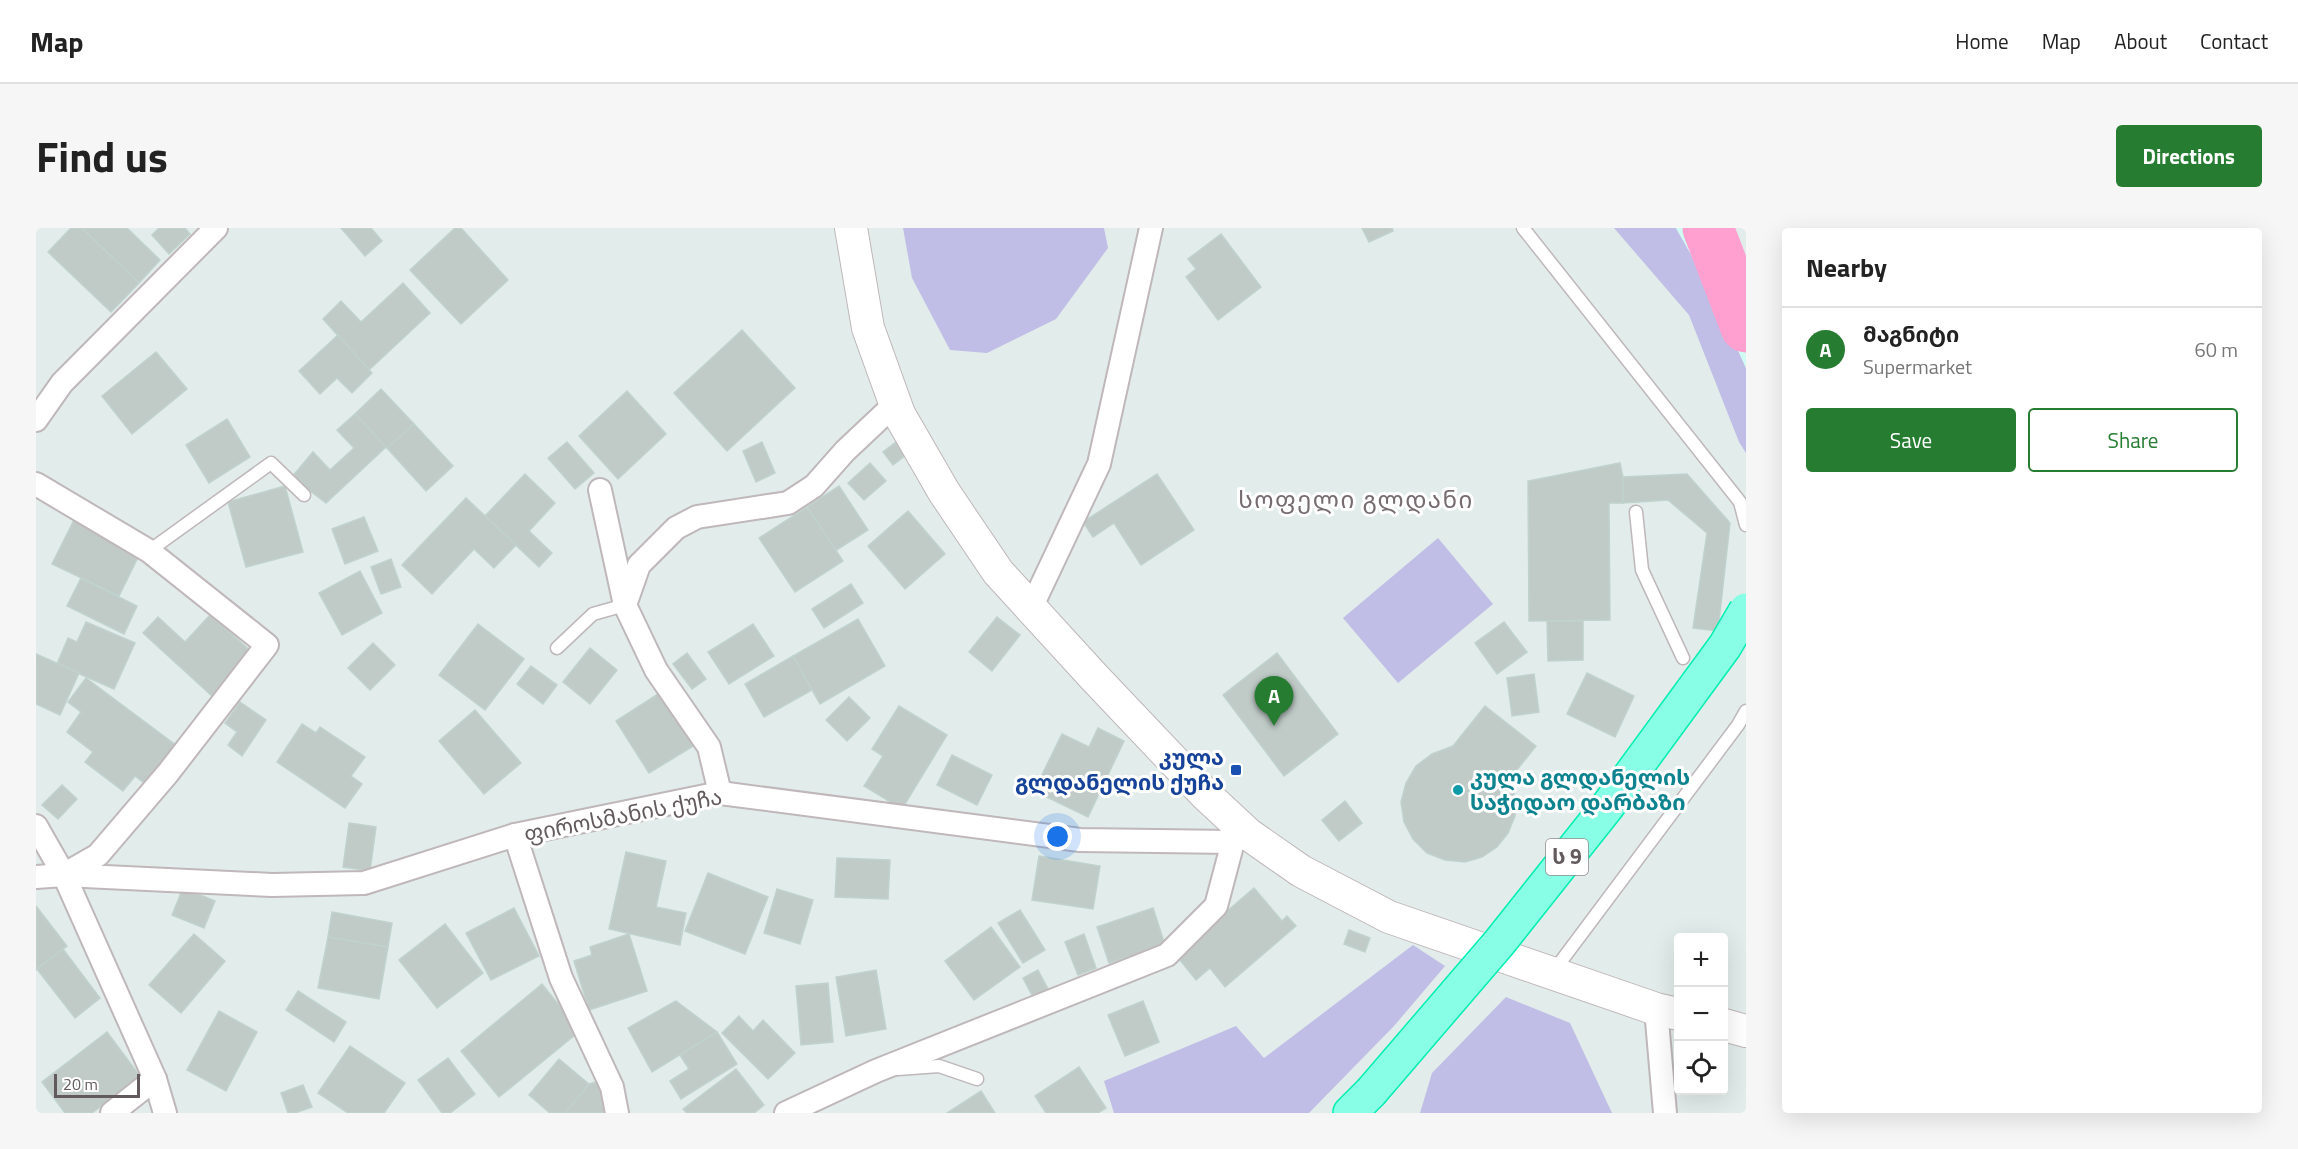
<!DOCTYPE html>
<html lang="en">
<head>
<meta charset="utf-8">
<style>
	body { margin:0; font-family:"Titillium Web","Noto Sans Georgian",sans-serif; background:#f6f6f6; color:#222 }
	.controls { position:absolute; right:18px; bottom:18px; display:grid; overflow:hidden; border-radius:6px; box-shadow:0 6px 24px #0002 }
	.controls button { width:54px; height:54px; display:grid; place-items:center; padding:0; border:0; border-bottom:2px solid #e0e0e0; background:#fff; color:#222; font:30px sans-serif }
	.scale { position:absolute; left:18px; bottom:15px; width:86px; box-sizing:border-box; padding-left:6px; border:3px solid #635a5e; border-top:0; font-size:16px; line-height:21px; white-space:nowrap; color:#635a5e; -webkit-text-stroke:4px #fff; paint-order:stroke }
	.you { position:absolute; left:1022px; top:609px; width:21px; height:21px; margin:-15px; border:4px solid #fff; border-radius:50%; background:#1a73e8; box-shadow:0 0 0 9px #1a73e833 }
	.badge { display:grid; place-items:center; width:39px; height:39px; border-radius:50%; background:#267c31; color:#fff; font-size:20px; font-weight:700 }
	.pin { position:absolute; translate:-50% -50px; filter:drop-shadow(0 2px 3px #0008) }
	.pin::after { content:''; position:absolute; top:32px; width:21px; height:18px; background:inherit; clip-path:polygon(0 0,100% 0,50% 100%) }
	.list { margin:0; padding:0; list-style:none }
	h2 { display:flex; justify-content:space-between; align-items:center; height:78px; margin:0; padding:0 24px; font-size:26px }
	h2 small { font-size:20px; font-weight:400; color:#767676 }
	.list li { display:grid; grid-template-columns:39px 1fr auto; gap:18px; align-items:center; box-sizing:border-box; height:84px; padding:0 24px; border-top:2px solid #e0e0e0 }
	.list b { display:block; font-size:22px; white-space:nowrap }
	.list p { margin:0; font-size:20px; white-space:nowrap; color:#767676 }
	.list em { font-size:20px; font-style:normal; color:#767676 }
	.actions { display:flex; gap:12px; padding:18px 24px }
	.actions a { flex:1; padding:14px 0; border:2px solid #267c31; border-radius:6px; text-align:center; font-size:21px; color:#267c31 }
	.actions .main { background:#267c31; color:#fff }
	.icon { flex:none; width:33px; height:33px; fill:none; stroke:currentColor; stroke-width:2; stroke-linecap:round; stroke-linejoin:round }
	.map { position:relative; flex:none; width:1710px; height:885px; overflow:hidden; border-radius:6px }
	header { display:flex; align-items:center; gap:36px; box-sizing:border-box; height:84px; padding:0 30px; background:#fff; border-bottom:2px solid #e0e0e0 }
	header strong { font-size:28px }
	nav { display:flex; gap:33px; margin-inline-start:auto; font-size:21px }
	.intro { display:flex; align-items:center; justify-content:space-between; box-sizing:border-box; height:144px; padding:0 36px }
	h1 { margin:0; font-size:42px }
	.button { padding:15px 27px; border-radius:6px; background:#267c31; color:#fff; font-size:21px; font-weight:700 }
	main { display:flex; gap:36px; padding:0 36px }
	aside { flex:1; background:#fff; border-radius:6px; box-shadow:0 6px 24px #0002 }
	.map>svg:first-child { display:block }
	.green { fill:#c0bee6 }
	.sand { fill:#d0fbf3 }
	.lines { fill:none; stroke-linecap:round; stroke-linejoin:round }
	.river { stroke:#ffa0d1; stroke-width:51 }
	.building { fill:#c0cbc8; stroke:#c0d2cd; stroke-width:1.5 }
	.lane-casing { stroke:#bfb7ba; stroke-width:15 }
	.street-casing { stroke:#bfb7ba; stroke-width:26 }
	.secondary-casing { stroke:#bfb6b8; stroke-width:34 }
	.highway-casing { stroke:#00efb1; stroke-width:36 }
	.lane { stroke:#fff; stroke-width:12 }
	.street { stroke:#fff; stroke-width:22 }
	.secondary { stroke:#fff; stroke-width:32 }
	.highway { stroke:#88fee6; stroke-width:33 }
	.highway-bridge-casing { stroke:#00efb1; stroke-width:36; stroke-linecap:butt }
	.highway-bridge { stroke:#88fee6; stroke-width:33 }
	.transit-dot { fill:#1a4fb4; stroke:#fff; stroke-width:2 }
	.culture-dot { fill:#0f9aa8; stroke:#fff; stroke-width:2 }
	.labels { text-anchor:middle; stroke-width:6; stroke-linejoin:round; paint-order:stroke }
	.shield { fill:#fff; stroke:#928c8e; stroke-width:1.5 }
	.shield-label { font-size:21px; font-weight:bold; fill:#635a5e }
	.transit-label { font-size:22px; font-weight:bold; fill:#164399; stroke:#fff; text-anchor:end }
	.culture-label { font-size:22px; font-weight:bold; fill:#0d838f; stroke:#fff; text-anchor:start }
	.street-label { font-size:22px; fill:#635a5e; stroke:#fff }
	.neighbourhood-label { font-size:24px; letter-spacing:1.5px; fill:#756b70; stroke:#fff }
</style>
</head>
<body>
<header>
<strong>Map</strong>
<nav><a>Home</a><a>Map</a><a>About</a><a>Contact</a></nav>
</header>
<div class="intro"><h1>Find us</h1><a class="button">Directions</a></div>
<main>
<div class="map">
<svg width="1710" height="885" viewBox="0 0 1710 885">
	<rect width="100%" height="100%" fill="#e2edeb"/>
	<g class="green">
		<path d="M 867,0 L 1068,0 L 1072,20 L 1020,91 L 951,125 L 914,122 L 876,50 Z"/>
		<path d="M 1578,0 L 1640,0 L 1674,60 L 1710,140 L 1710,225 L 1703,214 L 1653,87 Z"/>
		<path d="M 1402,310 L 1457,376 L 1362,455 L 1307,390 Z"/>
		<path d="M 1377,717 L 1409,738 L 1358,798 L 1273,885 L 1078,885 L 1068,853 L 1200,798 L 1228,830 Z"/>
		<path d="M 1470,769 L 1534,795 L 1576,885 L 1384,885 L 1396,845 Z"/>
	</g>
	<path class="sand" d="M 1640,0 L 1693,0 L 1696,10 L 1710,30 L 1710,140 L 1674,60 Z"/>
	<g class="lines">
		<path class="river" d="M 1672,0 L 1710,99"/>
	</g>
	<g class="building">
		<path d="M 35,0 L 46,0 L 103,55 L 75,84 L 12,24 Z"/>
		<path d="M 46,0 L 91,0 L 124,32 L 103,55 Z"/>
		<path d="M 123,0 L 149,0 L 154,6 L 133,26 L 116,7 Z"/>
		<path d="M 305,0 L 335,0 L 346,13 L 329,28 Z"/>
		<path d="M 419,0 L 425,0 L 472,52 L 425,96 L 374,42 Z"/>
		<path d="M 1326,0 L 1356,0 L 1357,3 L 1333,14 Z"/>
		<path d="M 1185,6 L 1225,59 L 1182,92 L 1150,49 L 1160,41 L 1152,31 Z"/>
		<path d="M 367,55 L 394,85 L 333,142 L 287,91 L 305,73 L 325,94 Z"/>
		<path d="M 706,102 L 759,160 L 691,223 L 638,165 Z"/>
		<path d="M 302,107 L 336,145 L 316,165 L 301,150 L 284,166 L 263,143 Z"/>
		<path d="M 120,124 L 151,161 L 96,206 L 66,168 Z"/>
		<path d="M 345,161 L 378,196 L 351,220 L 319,186 Z"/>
		<path d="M 591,163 L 630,206 L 582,251 L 543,208 Z"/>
		<path d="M 319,186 L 350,219 L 290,275 L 256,249 L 277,224 L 294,242 L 318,220 L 301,202 Z"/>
		<path d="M 191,191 L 214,229 L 173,255 L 150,217 Z"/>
		<path d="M 378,196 L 417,238 L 390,263 L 351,220 Z"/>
		<path d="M 531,214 L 558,245 L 539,261 L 512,230 Z"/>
		<path d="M 726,214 L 739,245 L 720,254 L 707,223 Z"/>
		<path d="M 860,214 L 870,227 L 857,237 L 847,224 Z"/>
		<path d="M 834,235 L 850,253 L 828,272 L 812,255 Z"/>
		<path d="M 1584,235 L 1587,249 L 1587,275 L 1573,275 L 1574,392 L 1493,393 L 1492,253 Z"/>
		<path d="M 489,246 L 519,275 L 493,303 L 516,325 L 503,339 L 449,288 Z"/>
		<path d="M 1121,246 L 1158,302 L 1105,337 L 1078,295 L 1057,309 L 1047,294 Z"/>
		<path d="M 1651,246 L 1694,295 L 1682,403 L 1657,400 L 1671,305 L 1632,272 L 1587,275 L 1587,249 Z"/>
		<path d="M 249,258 L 267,324 L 210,339 L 192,274 Z"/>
		<path d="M 803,258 L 832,302 L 799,323 L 771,279 Z"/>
		<path d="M 430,270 L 480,317 L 458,340 L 438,321 L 396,366 L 366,337 Z"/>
		<path d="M 771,279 L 807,333 L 759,364 L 723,310 Z"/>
		<path d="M 872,283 L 909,326 L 869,361 L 832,318 Z"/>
		<path d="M 41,286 L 107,319 L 83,368 L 16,336 Z"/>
		<path d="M 328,289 L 342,323 L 309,336 L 296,301 Z"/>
		<path d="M 355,331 L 365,359 L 345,366 L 335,339 Z"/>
		<path d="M 324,343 L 346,385 L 306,407 L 283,365 Z"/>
		<path d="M 45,350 L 101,378 L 88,406 L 31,378 Z"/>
		<path d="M 815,356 L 827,375 L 788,400 L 776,381 Z"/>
		<path d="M 174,387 L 217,425 L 177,469 L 107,405 L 122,389 L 149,414 Z"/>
		<path d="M 961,389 L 984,407 L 956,443 L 933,424 Z"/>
		<path d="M 822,391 L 849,438 L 784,476 L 757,428 Z"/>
		<path d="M 1511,393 L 1547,393 L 1547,432 L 1512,433 Z"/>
		<path d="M 50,394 L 99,415 L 78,461 L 21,436 L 32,410 L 41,414 Z"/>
		<path d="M 1468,394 L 1491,424 L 1461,446 L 1439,415 Z"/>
		<path d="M 442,396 L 488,431 L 449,482 L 403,447 Z"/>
		<path d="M 717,396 L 738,428 L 693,456 L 672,424 Z"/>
		<path d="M 337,415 L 359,437 L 334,462 L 312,440 Z"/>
		<path d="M 554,420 L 581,442 L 554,476 L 527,454 Z"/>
		<path d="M 651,425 L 670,451 L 656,461 L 637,436 Z"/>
		<path d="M 1241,425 L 1302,506 L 1248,548 L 1187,467 Z"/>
		<path d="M 0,426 L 43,445 L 24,487 L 0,476 Z"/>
		<path d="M 757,428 L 776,462 L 728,489 L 709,456 Z"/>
		<path d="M 495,438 L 521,457 L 507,476 L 481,456 Z"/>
		<path d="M 1551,445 L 1598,468 L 1579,509 L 1531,486 Z"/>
		<path d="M 1498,446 L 1503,484 L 1476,488 L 1471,450 Z"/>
		<path d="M 50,450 L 145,521 L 116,561 L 99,548 L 87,563 L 49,534 L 57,524 L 31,504 L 45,484 L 32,474 Z"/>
		<path d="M 625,464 L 659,517 L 613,545 L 580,493 Z"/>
		<path d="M 813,469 L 834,490 L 811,513 L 790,492 Z"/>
		<path d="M 204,474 L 230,492 L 206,528 L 192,517 L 201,504 L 189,495 Z"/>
		<path d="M 863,478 L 911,507 L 866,581 L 828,558 L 847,528 L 836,521 Z"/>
		<path d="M 1449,478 L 1500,518 L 1472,553 L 1480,570 L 1479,588 L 1472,605 L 1461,619 L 1446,629 L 1429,634 L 1409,632 L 1391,625 L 1377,611 L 1368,594 L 1365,574 L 1370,555 L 1380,538 L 1396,526 L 1417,518 Z"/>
		<path d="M 439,482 L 485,535 L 448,566 L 403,513 Z"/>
		<path d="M 266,496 L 280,505 L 284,499 L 329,529 L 315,548 L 326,556 L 309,580 L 241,534 Z"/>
		<path d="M 1062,500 L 1088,513 L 1052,589 L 998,563 L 1026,506 L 1053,519 Z"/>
		<path d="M 916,527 L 956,547 L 941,577 L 901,557 Z"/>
		<path d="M 26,557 L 41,571 L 22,591 L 6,577 Z"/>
		<path d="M 1309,573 L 1326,595 L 1303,613 L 1286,592 Z"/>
		<path d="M 313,595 L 340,599 L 334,643 L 307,639 Z"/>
		<path d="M 590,624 L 630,633 L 620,679 L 650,685 L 644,717 L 573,701 Z"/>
		<path d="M 1003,628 L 1064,638 L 1057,681 L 996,672 Z"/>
		<path d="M 801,630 L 854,632 L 852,671 L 799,669 Z"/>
		<path d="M 672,645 L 732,669 L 709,726 L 649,703 Z"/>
		<path d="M 147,660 L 179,673 L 168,700 L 136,687 Z"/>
		<path d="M 1218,660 L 1246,693 L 1251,688 L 1260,698 L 1189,759 L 1174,740 L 1160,752 L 1140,727 Z"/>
		<path d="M 741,661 L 777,672 L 764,716 L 728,705 Z"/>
		<path d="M 0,678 L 31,718 L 0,742 Z"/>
		<path d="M 478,680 L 503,728 L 455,752 L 430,705 Z"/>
		<path d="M 1117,680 L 1129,717 L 1073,735 L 1061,699 Z"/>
		<path d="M 984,682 L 1009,722 L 987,735 L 962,695 Z"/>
		<path d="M 296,684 L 356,695 L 352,719 L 292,709 Z"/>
		<path d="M 409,696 L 447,745 L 401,780 L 363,732 Z"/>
		<path d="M 955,699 L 984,739 L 938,772 L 909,733 Z"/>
		<path d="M 1313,702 L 1334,710 L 1329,724 L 1308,716 Z"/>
		<path d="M 158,706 L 189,733 L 145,785 L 113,757 Z"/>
		<path d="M 593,706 L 611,763 L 553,782 L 538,733 L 556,727 L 554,719 Z"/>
		<path d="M 1048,706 L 1060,740 L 1042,747 L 1029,714 Z"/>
		<path d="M 292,709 L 352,719 L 343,771 L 282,760 Z"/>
		<path d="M 27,721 L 64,770 L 39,790 L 1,741 Z"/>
		<path d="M 840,742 L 850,801 L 810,808 L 800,749 Z"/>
		<path d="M 1002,742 L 1013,763 L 998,771 L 987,750 Z"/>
		<path d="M 792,755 L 797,814 L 765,817 L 760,758 Z"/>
		<path d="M 506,756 L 544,803 L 463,869 L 425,823 Z"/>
		<path d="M 262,763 L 310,794 L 298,814 L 250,782 Z"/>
		<path d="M 640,773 L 681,804 L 616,844 L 592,800 Z"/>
		<path d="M 1107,773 L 1123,814 L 1089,828 L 1072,787 Z"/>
		<path d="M 183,783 L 221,804 L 190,863 L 151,842 Z"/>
		<path d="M 703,788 L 717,803 L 727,792 L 759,825 L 732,851 L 686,805 Z"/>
		<path d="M 71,804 L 104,848 L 56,885 L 29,885 L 6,854 Z"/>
		<path d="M 681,804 L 701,836 L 645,871 L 634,853 L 653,841 L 644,827 Z"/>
		<path d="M 314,818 L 369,855 L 348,885 L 312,885 L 282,865 Z"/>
		<path d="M 412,830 L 439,866 L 414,885 L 406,885 L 382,852 Z"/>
		<path d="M 523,831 L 553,856 L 529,885 L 514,885 L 493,867 Z"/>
		<path d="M 1043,839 L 1070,880 L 1062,885 L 1010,885 L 999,868 Z"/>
		<path d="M 700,841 L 728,877 L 718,885 L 651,885 L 647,881 Z"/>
		<path d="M 568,852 L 577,885 L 529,885 L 553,856 Z"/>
		<path d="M 267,857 L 276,879 L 259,885 L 252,885 L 245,865 Z"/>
		<path d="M 945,863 L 959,885 L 911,885 Z"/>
	</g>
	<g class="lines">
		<g class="lane-casing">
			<g id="lane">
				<path d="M 1487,0 L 1704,274 L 1710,297"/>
				<path d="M 1600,284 L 1606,342 L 1647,430"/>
				<path d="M 113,323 L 235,235 L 268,267"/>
				<path d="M 521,420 L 557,386 L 589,377"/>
				<path d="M 1517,744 L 1702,497 L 1710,483"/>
				<path d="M 862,841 L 903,838 L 941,851"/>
			</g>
		</g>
		<g class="street-casing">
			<g id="street">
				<path d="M 0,192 L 26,155 L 180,0"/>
				<path d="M 0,256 L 113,323 L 231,417 L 132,545 L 62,627 L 27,647"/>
				<path d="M 564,262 L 589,377 L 620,442 L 673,519 L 684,565"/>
				<path d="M 589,377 L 603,337 L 640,300 L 661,289 L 752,275 L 778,258 L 809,223 L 860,175"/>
				<path d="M 995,380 L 1063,236 L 1115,0"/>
				<path d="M 0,598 L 28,647 L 119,851 L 129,885"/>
				<path d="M 479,607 L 525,750 L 576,859 L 581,885"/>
				<path d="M 0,649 L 28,647 L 236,657 L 328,655 L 479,607 L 684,565 L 1044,612 L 1197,614 L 1212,606"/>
				<path d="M 1620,781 L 1629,885"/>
				<path d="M 76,885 L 119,851"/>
				<path d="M 750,885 L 840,843 L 1131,727 L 1180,678 L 1197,614"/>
			</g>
		</g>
		<g class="secondary-casing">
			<g id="secondary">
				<path d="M 815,0 L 832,100 L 863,186 L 908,264 L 962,344 L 1058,449 L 1170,567 L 1212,606 L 1265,643 L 1353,689 L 1620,781 L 1642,786"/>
				<path d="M 1688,797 L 1710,803"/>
			</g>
		</g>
		<g class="highway-casing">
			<path id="highway" d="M 1314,885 L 1335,864"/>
		</g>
		<use href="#lane" class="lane"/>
		<use href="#street" class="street"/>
		<use href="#secondary" class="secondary"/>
		<use href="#highway" class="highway"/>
		<g class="highway-bridge-casing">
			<path id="highway-bridge" d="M 1335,864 L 1463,715 L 1571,579 L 1689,418 L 1710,382"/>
		</g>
		<use href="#highway-bridge" class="highway-bridge"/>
	</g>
	<rect class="transit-dot" x="1194" y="536" width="12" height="12" rx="3"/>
	<circle class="culture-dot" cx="1422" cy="562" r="6"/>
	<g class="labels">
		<rect class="shield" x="1510" y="611" width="42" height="36" rx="4.5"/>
		<g class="shield-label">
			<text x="1531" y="636">ს 9</text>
		</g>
		<g class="transit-label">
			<text x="1188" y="537">კულა<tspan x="1188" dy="25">გლდანელის ქუჩა</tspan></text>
		</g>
		<g class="culture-label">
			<text x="1434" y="557">კულა გლდანელის<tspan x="1434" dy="25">საჭიდაო დარბაზი</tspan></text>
		</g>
		<g class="street-label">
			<text transform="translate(587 587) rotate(-11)" y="8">ფიროსმანის ქუჩა</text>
		</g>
		<g class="neighbourhood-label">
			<text x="1320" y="280">სოფელი გლდანი</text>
		</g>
	</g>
</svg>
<div class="controls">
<button>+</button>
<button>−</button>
<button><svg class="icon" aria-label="locate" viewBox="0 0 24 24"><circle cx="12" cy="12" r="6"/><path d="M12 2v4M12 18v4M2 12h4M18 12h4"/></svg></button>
</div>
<div class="scale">20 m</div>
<div class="you"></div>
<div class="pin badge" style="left:1238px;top:498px">A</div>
</div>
<aside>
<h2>Nearby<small></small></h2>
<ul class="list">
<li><span class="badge">A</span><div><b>მაგნიტი</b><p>Supermarket</p></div><em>60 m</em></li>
</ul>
<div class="actions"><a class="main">Save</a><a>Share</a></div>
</aside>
</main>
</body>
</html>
